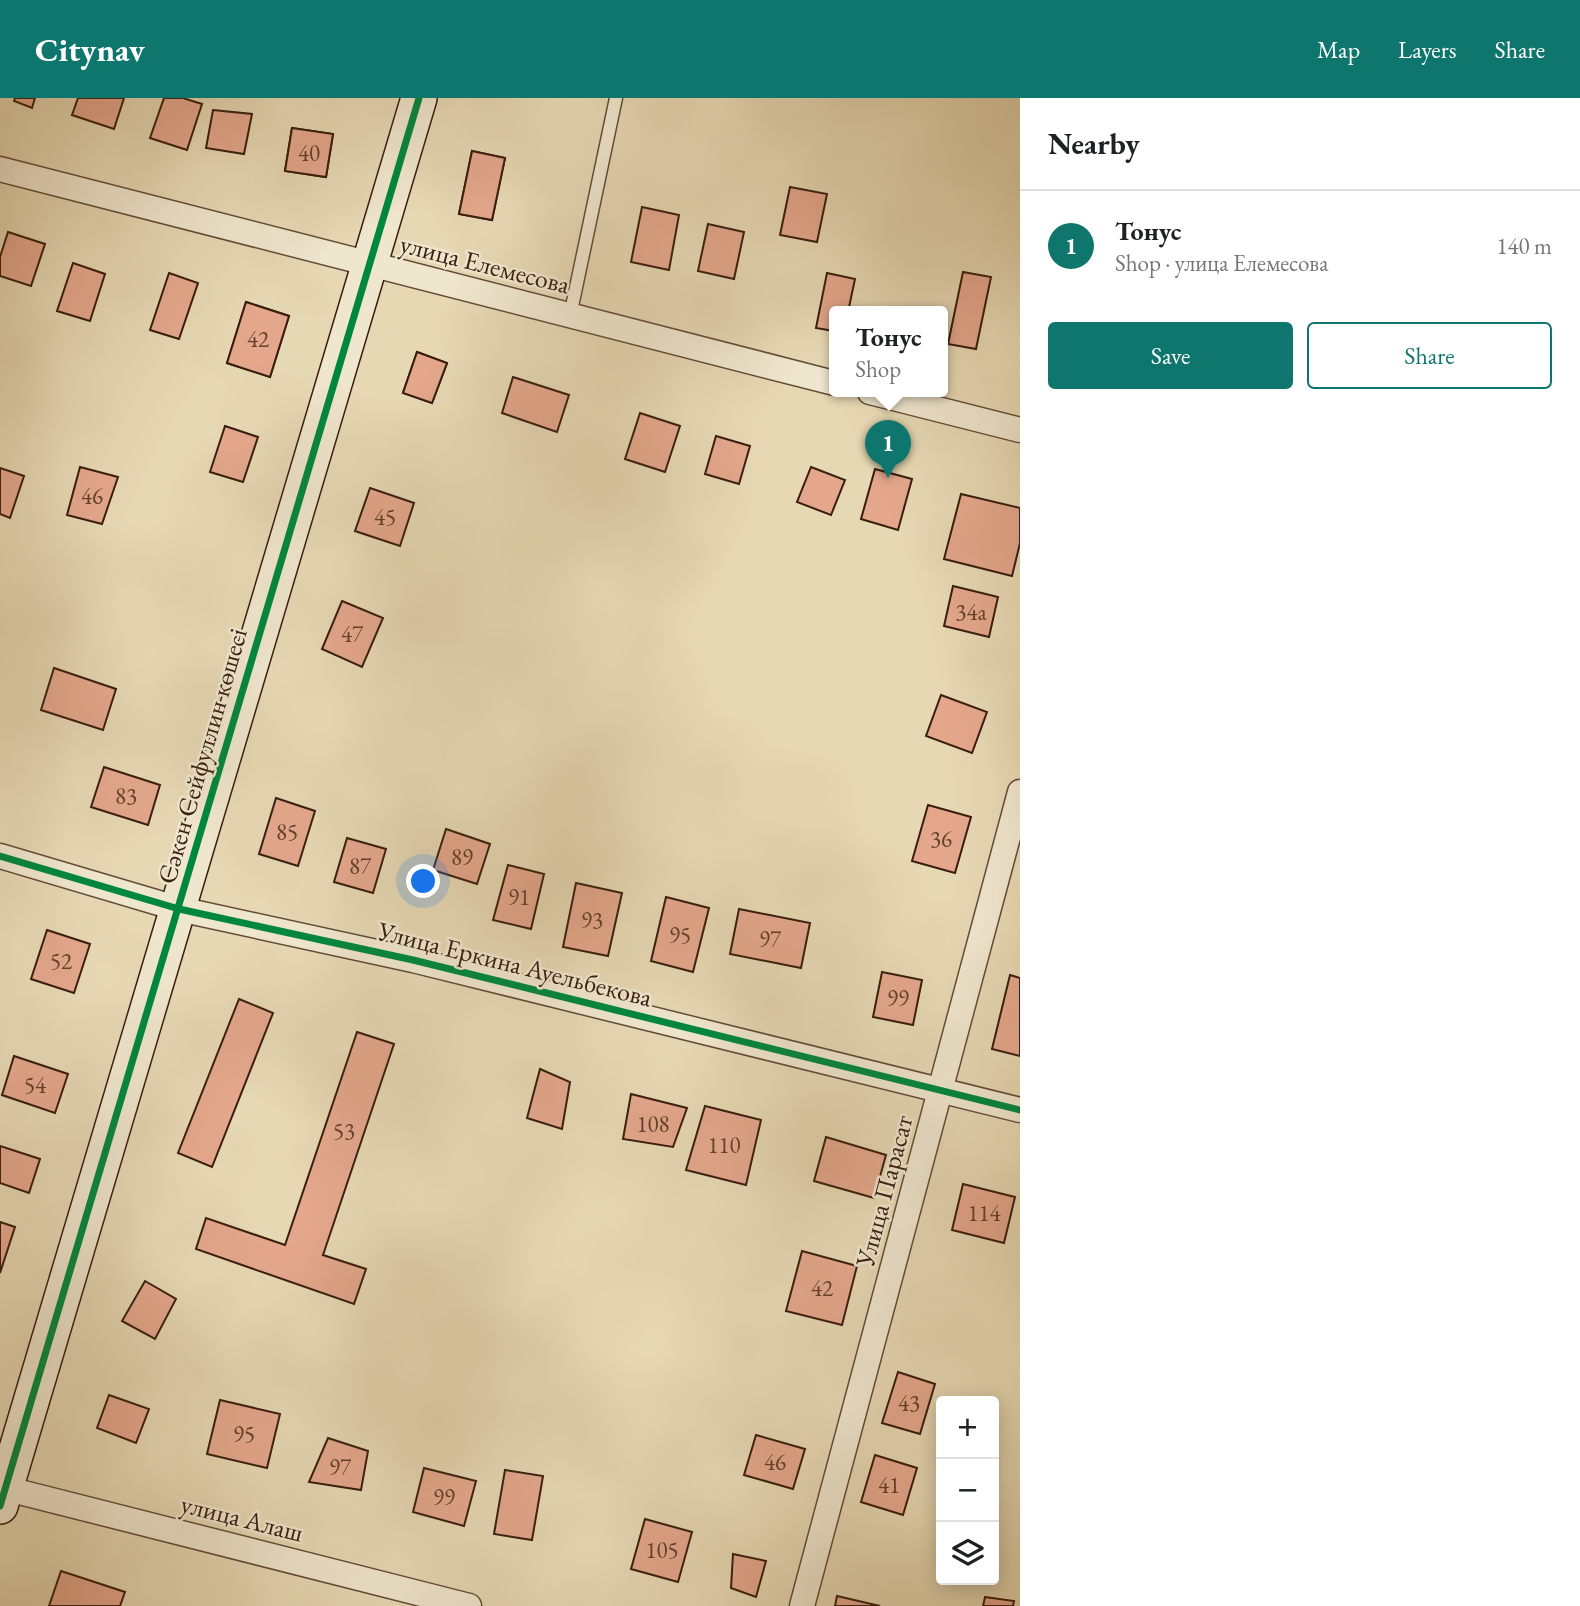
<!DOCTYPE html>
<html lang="en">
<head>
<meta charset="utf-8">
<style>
	body { margin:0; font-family:"EB Garamond",serif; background:#f6f6f6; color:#202124 }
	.controls { position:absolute; right:21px; bottom:21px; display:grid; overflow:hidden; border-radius:7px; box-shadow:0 4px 18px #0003 }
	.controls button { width:63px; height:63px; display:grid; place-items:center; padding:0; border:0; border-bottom:2px solid #e0e0e0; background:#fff; color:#202124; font:35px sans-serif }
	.you { position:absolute; left:424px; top:784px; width:24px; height:24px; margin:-18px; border:5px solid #fff; border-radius:50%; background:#1a73e8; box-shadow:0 0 0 10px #1a73e833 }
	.badge { display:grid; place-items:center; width:46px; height:46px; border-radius:50%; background:#0f766e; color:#fff; font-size:23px; font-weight:700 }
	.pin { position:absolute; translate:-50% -58px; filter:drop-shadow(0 2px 4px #0008) }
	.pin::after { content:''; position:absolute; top:37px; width:24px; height:21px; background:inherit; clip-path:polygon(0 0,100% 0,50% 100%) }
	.popup { position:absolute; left:829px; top:208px; width:119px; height:91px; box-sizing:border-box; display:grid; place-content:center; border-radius:7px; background:#fff; filter:drop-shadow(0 2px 5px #0005); font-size:23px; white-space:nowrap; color:#757577 }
	.popup b { font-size:26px; color:#202124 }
	.popup::after { content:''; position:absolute; left:50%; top:100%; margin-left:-14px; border:14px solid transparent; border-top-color:#fff }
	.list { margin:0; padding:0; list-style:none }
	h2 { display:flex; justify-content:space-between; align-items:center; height:91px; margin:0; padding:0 28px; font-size:30px }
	h2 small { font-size:23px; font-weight:400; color:#757577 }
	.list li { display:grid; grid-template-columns:46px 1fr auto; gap:21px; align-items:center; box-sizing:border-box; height:112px; padding:0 28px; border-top:2px solid #e0e0e0 }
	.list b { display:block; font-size:26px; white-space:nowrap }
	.list p { margin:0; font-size:23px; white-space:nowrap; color:#757577 }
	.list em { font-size:23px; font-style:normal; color:#757577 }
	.actions { display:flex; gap:14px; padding:21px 28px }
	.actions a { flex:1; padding:16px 0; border:2px solid #0f766e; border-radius:7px; text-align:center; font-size:24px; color:#0f766e }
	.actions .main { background:#0f766e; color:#fff }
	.icon { flex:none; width:38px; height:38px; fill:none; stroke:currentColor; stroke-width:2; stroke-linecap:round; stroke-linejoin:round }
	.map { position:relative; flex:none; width:1020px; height:1508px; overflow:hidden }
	header { display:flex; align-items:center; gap:42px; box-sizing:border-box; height:98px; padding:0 35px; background:#0f766e; color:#fff }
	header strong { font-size:33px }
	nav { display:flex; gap:38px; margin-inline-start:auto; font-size:24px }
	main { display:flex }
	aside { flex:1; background:#fff }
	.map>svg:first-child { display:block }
	.building { fill:#e4a78c; stroke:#391d0f; stroke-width:2 }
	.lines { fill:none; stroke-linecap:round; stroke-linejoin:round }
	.lane-casing { stroke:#644c38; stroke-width:15 }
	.street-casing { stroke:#644c38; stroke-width:27 }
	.secondary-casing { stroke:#391d0f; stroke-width:38 }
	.lane { stroke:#efe6ce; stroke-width:12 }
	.street { stroke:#efe6ce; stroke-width:24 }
	.secondary { stroke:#efe6ce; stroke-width:35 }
	.cycleway-casing { stroke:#efe6ce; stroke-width:11 }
	.cycleway { stroke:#00873e; stroke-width:7 }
	.labels { text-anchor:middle; stroke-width:5; stroke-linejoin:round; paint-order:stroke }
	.number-label { font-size:23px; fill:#64402e }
	.street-label { font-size:26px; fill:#391d0f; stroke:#efe6ce }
</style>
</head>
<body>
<header>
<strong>Citynav</strong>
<nav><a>Map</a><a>Layers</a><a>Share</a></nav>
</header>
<main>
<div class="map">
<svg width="1020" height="1508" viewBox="0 0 1020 1508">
	<rect width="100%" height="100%" fill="#e6d8b3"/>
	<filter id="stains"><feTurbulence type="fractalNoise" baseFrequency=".00286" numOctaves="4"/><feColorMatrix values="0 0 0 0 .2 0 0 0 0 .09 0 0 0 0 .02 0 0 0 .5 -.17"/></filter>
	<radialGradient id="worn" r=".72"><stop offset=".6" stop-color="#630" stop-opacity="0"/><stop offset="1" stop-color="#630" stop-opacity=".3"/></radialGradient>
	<g class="building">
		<path d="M 15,0 L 35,0 L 32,10 L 14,3 Z"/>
		<path d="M 78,0 L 124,0 L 114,31 L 72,17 Z"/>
		<path d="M 164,0 L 183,0 L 202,6 L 187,52 L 150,40 Z"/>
		<path d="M 213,12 L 252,16 L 244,56 L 206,50 Z"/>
		<path d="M 292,30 L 333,36 L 326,79 L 285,73 Z"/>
		<path d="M 292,30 L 333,36 L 326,79 L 285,73 Z"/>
		<path d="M 472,53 L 505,60 L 492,122 L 459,116 Z"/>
		<path d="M 472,53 L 505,60 L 492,122 L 459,116 Z"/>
		<path d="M 790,89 L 827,96 L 817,144 L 780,137 Z"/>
		<path d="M 642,109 L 679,117 L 669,172 L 631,164 Z"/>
		<path d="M 708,126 L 744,134 L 734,181 L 698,173 Z"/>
		<path d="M 8,134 L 45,146 L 31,188 L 0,178 L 0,159 Z"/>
		<path d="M 73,165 L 105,176 L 90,223 L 57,213 Z"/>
		<path d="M 963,174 L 991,179 L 976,251 L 948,246 Z"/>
		<path d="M 169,175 L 198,185 L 179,241 L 150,232 Z"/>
		<path d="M 827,175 L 855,181 L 848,214 L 834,214 L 834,233 L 816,230 Z"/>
		<path d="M 246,204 L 289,218 L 270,279 L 227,265 Z"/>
		<path d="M 246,204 L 289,218 L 270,279 L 227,265 Z"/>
		<path d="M 417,254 L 447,265 L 432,305 L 403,295 Z"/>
		<path d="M 417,254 L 447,265 L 432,305 L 403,295 Z"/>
		<path d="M 513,279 L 569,297 L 557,334 L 502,315 Z"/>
		<path d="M 640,315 L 680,328 L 665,374 L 625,361 Z"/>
		<path d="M 225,328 L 258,339 L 243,384 L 210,374 Z"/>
		<path d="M 716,338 L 750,348 L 739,386 L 705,376 Z"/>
		<path d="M 80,369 L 118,379 L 102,426 L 67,417 Z"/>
		<path d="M 811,369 L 845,382 L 831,417 L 797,404 Z"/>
		<path d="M 0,370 L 24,378 L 10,420 L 0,416 Z"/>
		<path d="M 875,371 L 912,381 L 898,432 L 861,421 Z"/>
		<path d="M 370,390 L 414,405 L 400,448 L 355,433 Z"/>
		<path d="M 961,396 L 1020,410 L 1020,445 L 1012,478 L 944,461 Z"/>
		<path d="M 953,488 L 998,499 L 989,539 L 944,528 Z"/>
		<path d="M 342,503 L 383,520 L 362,569 L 322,551 Z"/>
		<path d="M 54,570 L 116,591 L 103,632 L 41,612 Z"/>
		<path d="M 941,597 L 987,614 L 972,655 L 926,638 Z"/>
		<path d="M 104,669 L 160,687 L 148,727 L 91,709 Z"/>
		<path d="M 276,700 L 315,713 L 298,768 L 259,756 Z"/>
		<path d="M 928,707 L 971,719 L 955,775 L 912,763 Z"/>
		<path d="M 446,731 L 490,746 L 477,786 L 433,772 Z"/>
		<path d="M 347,740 L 386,751 L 373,795 L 334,784 Z"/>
		<path d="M 508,767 L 544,776 L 531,831 L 493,822 Z"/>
		<path d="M 576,785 L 622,795 L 608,858 L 563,849 Z"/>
		<path d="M 666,799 L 709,810 L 693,874 L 651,863 Z"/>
		<path d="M 739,811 L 810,825 L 801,870 L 730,856 Z"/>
		<path d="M 47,832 L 90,846 L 74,895 L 31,881 Z"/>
		<path d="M 882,874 L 922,882 L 913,927 L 873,919 Z"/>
		<path d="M 1010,877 L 1020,880 L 1020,958 L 992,951 Z"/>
		<path d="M 239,901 L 273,915 L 212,1069 L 178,1055 Z"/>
		<path d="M 357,934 L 394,946 L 323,1157 L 366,1171 L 354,1206 L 196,1151 L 206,1120 L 285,1147 Z"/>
		<path d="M 14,958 L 68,976 L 55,1015 L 2,997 Z"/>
		<path d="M 540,971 L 570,984 L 562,1031 L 527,1020 Z"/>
		<path d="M 631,996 L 687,1010 L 673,1049 L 623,1041 Z"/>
		<path d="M 705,1008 L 761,1022 L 746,1087 L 686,1072 Z"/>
		<path d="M 826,1039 L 886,1057 L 874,1100 L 814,1083 Z"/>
		<path d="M 0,1048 L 40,1061 L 29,1095 L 0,1085 Z"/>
		<path d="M 963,1086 L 1015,1099 L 1004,1145 L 952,1132 Z"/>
		<path d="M 0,1124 L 15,1129 L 0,1175 Z"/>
		<path d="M 802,1153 L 857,1168 L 842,1227 L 786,1213 Z"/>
		<path d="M 145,1183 L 176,1201 L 155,1241 L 122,1223 Z"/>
		<path d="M 898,1274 L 935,1286 L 920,1336 L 882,1325 Z"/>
		<path d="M 109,1297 L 149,1311 L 136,1345 L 97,1330 Z"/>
		<path d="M 220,1302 L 280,1316 L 267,1370 L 207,1356 Z"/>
		<path d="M 756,1337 L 805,1351 L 793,1391 L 744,1377 Z"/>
		<path d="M 328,1340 L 368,1353 L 361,1392 L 309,1384 Z"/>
		<path d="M 875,1357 L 917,1370 L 903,1417 L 861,1404 Z"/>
		<path d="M 424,1370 L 476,1383 L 464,1428 L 413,1414 Z"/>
		<path d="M 505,1372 L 543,1378 L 532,1442 L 494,1436 Z"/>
		<path d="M 645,1421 L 692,1434 L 678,1484 L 631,1471 Z"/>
		<path d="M 733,1456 L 766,1463 L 756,1499 L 731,1490 Z"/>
		<path d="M 61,1473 L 125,1494 L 120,1508 L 49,1508 Z"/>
		<path d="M 837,1498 L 880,1508 L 835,1508 Z"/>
		<path d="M 985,1499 L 1014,1503 L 1013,1508 L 983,1508 Z"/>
	</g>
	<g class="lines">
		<g class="lane-casing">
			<path id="lane" d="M 570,218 L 616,0"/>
		</g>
		<g class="street-casing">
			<g id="street">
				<path d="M 0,71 L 834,285"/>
				<path d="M 870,294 L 1020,332"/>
				<path d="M 0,758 L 179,811 L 413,862 L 1020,1012"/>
				<path d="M 0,1389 L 469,1508"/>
				<path d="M 802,1508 L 1020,694"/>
			</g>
		</g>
		<g class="secondary-casing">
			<path id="secondary" d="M 0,1408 L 419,0"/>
		</g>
		<use href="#lane" class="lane"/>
		<use href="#street" class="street"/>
		<use href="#secondary" class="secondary"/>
		<g class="cycleway-casing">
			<g id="cycleway">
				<path d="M 0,758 L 179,811 L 413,862 L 1020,1012"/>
				<path d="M 0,1408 L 419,0"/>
			</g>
		</g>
		<use href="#cycleway" class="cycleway"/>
	</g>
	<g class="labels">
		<g class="number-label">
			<text x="309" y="63">40</text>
			<text x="258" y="249">42</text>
			<text x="92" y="406">46</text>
			<text x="385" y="427">45</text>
			<text x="971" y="522">34а</text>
			<text x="352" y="544">47</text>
			<text x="126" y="706">83</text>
			<text x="287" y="742">85</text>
			<text x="941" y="749">36</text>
			<text x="462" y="767">89</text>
			<text x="360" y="776">87</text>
			<text x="519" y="807">91</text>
			<text x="592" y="830">93</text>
			<text x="680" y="845">95</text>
			<text x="770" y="849">97</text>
			<text x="61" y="871">52</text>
			<text x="898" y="908">99</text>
			<text x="35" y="995">54</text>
			<text x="653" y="1034">108</text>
			<text x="344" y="1041">53</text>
			<text x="724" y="1055">110</text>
			<text x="984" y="1123">114</text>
			<text x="822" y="1198">42</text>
			<text x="909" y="1313">43</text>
			<text x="244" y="1344">95</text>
			<text x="775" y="1372">46</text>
			<text x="340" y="1377">97</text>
			<text x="889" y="1395">41</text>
			<text x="444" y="1407">99</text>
			<text x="662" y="1460">105</text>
		</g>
		<g class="street-label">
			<text transform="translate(485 166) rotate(14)" y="9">улица Елемесова</text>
			<text transform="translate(202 658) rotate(-74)" y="9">Сәкен Сейфуллин көшесі</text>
			<text transform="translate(515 866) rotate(14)" y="9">Улица Еркина Ауельбекова</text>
			<text transform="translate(884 1093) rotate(-75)" y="9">Улица Парасат</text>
			<text transform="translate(242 1420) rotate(14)" y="9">улица Алаш</text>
		</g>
	</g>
	<rect width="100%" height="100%" filter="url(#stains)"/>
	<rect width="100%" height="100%" fill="url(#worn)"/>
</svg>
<div class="controls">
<button>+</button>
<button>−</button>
<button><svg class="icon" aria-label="layers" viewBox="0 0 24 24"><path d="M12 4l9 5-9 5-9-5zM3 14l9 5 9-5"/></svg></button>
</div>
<div class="you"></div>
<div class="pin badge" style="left:888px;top:380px">1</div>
<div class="popup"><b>Тонус</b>Shop</div>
</div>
<aside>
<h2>Nearby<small></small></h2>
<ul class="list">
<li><span class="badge">1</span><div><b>Тонус</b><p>Shop · улица Елемесова</p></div><em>140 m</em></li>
</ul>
<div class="actions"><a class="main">Save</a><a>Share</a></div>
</aside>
</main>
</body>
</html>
